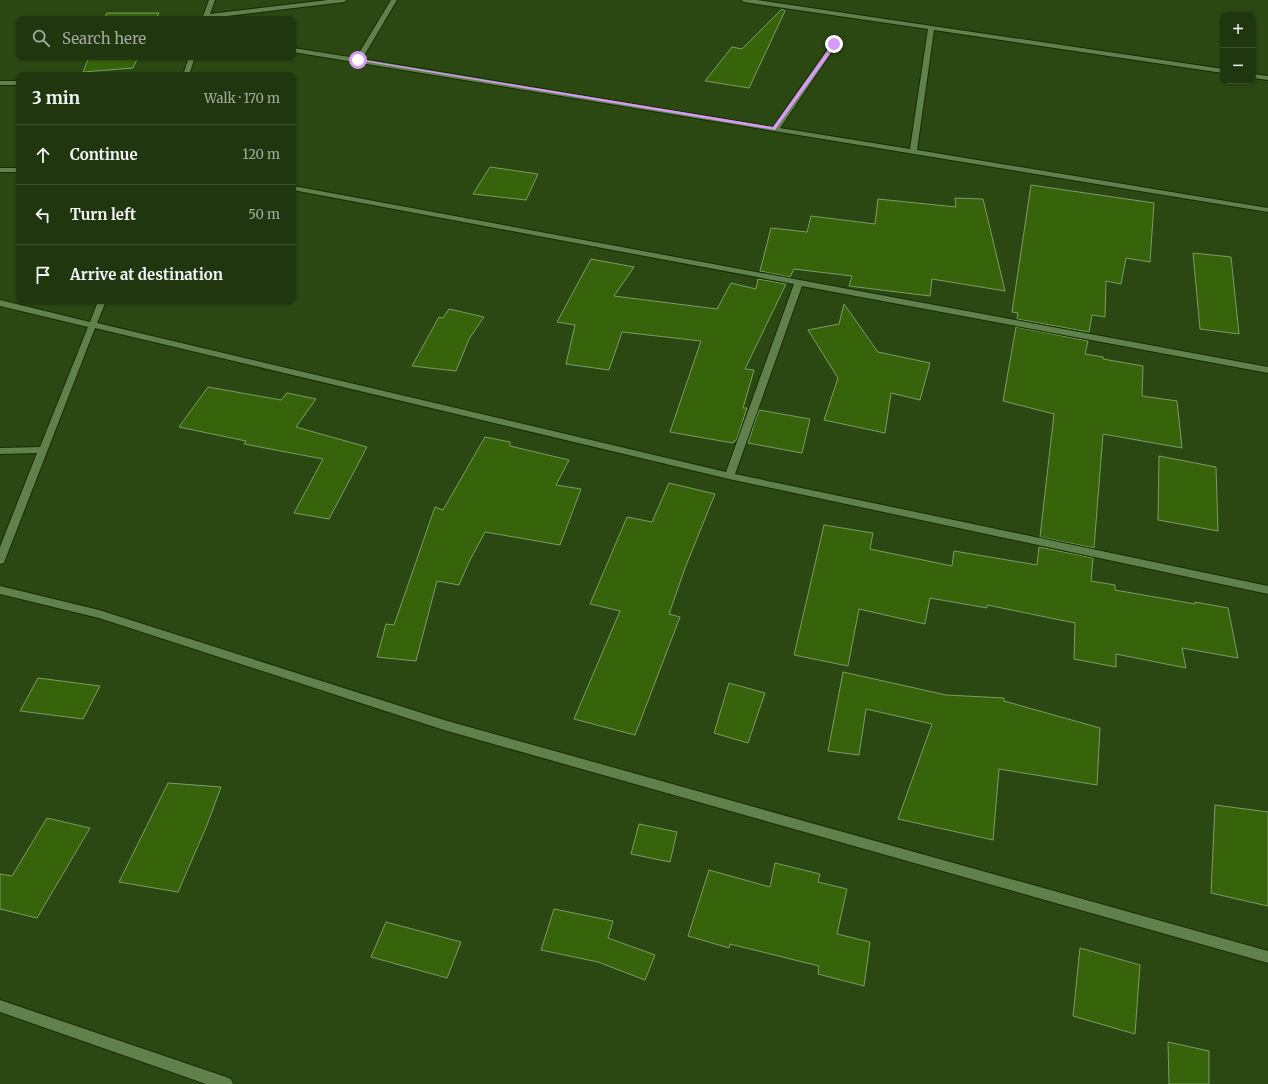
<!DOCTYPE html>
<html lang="en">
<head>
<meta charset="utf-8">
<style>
	body { margin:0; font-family:Merriweather,serif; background:#2d411c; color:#f1f3f6 }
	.controls { position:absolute; right:12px; top:12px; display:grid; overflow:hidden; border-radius:8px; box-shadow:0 1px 3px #0004 }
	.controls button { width:36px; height:36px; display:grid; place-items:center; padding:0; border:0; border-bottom:1px solid #3d502e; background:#20360e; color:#f1f3f6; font:20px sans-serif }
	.stop { position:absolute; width:12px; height:12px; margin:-9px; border:3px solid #d89af8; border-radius:50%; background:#fff }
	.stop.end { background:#d89af8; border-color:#fff; box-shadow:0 1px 4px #0008 }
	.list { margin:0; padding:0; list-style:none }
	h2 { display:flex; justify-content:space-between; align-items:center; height:52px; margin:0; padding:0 16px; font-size:17px }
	h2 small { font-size:13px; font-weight:400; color:#a2ab9e }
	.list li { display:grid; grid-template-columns:26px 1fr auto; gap:12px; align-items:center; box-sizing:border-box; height:60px; padding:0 16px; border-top:1px solid #3d502e }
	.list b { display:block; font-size:15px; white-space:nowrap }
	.list em { font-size:13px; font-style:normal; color:#a2ab9e }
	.icon { flex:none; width:22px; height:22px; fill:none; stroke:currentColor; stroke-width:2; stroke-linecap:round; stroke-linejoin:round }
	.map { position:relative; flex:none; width:1268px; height:1084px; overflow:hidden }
	.search { position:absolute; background:#20360e; box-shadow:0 1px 3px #0004; left:16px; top:16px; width:280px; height:44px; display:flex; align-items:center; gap:10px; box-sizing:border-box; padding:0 14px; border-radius:8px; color:#a2ab9e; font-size:15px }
	.panel { position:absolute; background:#20360e; box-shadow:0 1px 3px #0004; left:16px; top:72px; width:280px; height:232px; border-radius:8px }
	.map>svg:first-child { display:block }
	.building { fill:#37630b; stroke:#7b9c66 }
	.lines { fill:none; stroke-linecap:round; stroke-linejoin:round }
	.street-casing { stroke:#172c04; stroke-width:2 }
	.street { fill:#61814c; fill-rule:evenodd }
	.route { fill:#d89af8 }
</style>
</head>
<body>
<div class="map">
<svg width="1268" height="1084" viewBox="0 0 1268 1084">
	<rect width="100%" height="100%" fill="#2b4813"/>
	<g class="building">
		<path d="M 782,9 L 785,11 L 749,88 L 705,81 L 732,47 L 742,49 Z"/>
		<path d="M 107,13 L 159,13 L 156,19 L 104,19 Z"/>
		<path d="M 89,57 L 138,57 L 133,68 L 83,72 Z"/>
		<path d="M 490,167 L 538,174 L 526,200 L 473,194 Z"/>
		<path d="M 1031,185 L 1154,203 L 1150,262 L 1126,258 L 1121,284 L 1106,281 L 1105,317 L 1092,315 L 1089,332 L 1017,319 L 1018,313 L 1012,312 Z"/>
		<path d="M 955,198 L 983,199 L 1005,291 L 932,279 L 930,296 L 849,286 L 852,276 L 794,269 L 790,277 L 760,271 L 771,228 L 807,232 L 811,216 L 875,224 L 878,199 L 956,207 Z"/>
		<path d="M 1193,253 L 1231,257 L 1239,334 L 1200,329 Z"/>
		<path d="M 591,259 L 634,267 L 614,296 L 717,309 L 731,283 L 756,289 L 758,279 L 786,284 L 745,369 L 754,370 L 743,408 L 747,408 L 736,441 L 734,441 L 733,443 L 670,432 L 701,341 L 622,332 L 609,370 L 566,364 L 575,325 L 557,322 Z"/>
		<path d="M 844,304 L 878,352 L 930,363 L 920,400 L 891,393 L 885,433 L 824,420 L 838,378 L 808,330 L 839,324 Z"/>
		<path d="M 449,309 L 484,317 L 469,339 L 456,371 L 412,366 L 439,317 L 443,318 Z"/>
		<path d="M 1016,327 L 1088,341 L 1085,354 L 1103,357 L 1103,359 L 1143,366 L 1142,396 L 1177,401 L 1182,448 L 1103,434 L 1094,548 L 1040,537 L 1054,414 L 1003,401 Z"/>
		<path d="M 208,387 L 281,400 L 287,393 L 316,399 L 296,427 L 367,447 L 329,519 L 294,513 L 323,459 L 244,444 L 246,441 L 179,427 Z"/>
		<path d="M 759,410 L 810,419 L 802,453 L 748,443 Z"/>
		<path d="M 485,437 L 510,442 L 510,446 L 569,460 L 556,485 L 581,489 L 560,545 L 485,532 L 469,562 L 459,585 L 437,581 L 416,661 L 377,657 L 386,624 L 394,625 L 435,507 L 443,510 Z"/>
		<path d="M 1159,456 L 1216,467 L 1218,531 L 1158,520 Z"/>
		<path d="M 669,483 L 715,494 L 685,568 L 669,614 L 680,617 L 635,735 L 574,719 L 620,611 L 590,604 L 627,517 L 652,522 Z"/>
		<path d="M 824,525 L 873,533 L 870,549 L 952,566 L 954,551 L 1037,565 L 1039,547 L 1093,558 L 1091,581 L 1115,585 L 1115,590 L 1195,604 L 1195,602 L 1228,608 L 1238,658 L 1182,648 L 1186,668 L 1116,654 L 1116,667 L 1074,659 L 1075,623 L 987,605 L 987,608 L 930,598 L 925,624 L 859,609 L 848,666 L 794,655 Z"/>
		<path d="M 843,672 L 946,695 L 1004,698 L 1004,701 L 1100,728 L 1097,785 L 999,769 L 993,840 L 898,819 L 932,724 L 866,709 L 859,755 L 828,751 Z"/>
		<path d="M 38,678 L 100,686 L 83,719 L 20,711 Z"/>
		<path d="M 729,683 L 765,693 L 748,743 L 714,733 Z"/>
		<path d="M 168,783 L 221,787 L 207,825 L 178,892 L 119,882 Z"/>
		<path d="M 1215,805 L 1268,812 L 1268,906 L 1211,893 Z"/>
		<path d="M 47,818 L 90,828 L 37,918 L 0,909 L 0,874 L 12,876 Z"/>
		<path d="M 639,824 L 677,832 L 670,862 L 631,854 Z"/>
		<path d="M 775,863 L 820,874 L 818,882 L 847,889 L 837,934 L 870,942 L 864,986 L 818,974 L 819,966 L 730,944 L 729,948 L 688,936 L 709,870 L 770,887 Z"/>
		<path d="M 554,909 L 613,921 L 608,938 L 655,955 L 645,980 L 598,962 L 541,950 Z"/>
		<path d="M 386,922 L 461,942 L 447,978 L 371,957 Z"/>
		<path d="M 1080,948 L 1140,965 L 1135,1034 L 1073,1016 Z"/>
		<path d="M 1168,1042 L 1209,1051 L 1209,1084 L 1169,1084 Z"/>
	</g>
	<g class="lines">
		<g class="street-casing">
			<g id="street">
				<path d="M 209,0 L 215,0 L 210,14 L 328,0 L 347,0 L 344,2 L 202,19 Z"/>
				<path d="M 391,0 L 397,0 L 362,59 L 773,127 L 832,43 L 836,43 L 837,44 L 780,128 L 910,149 L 928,29 L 744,2 L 741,0 L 757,0 L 1223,69 L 1223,73 L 934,30 L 917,150 L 1268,208 L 1268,212 L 293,52 L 293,48 L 356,58 Z"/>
				<path d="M 189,57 L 195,57 L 189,75 L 183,75 Z"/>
				<path d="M 1253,74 L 1268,76 L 1268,80 L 1253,78 Z"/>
				<rect x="0" y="81" width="19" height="4"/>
				<rect x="0" y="168" width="19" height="4"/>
				<path d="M 293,186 L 1268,367 L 1268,373 L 802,286 L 735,474 L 1268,586 L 1268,594 L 729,479 L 95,328 L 5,560 L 4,563 L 0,564 L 0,547 L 37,453 L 0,454 L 0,448 L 40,447 L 88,327 L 0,306 L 0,300 L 90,322 L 98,301 L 106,301 L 97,323 L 726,472 L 794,284 L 293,190 Z"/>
				<path d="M 0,586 L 99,610 L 444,720 L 1268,951 L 1268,963 L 444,730 L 99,618 L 0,594 Z"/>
				<path d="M 0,1000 L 226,1077 L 231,1079 L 233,1084 L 206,1084 L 0,1012 Z"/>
			</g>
		</g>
		<use href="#street" class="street"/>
	</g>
	<path class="route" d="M 833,43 L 837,44 L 775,130 L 356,60 L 358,59 L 773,127 Z"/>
</svg>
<div class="controls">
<button>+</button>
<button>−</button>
</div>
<div class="stop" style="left:358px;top:60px"></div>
<div class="stop end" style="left:834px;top:44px"></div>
<div class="search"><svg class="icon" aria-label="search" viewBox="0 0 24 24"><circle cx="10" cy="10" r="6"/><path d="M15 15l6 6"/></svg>Search here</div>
<section class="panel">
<h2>3 min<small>Walk · 170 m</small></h2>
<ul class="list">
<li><svg class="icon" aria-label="ahead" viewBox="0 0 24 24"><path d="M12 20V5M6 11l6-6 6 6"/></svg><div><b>Continue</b></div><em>120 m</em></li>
<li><svg class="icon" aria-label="left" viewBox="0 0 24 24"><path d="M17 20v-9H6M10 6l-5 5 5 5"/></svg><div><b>Turn left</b></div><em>50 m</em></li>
<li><svg class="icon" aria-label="arrive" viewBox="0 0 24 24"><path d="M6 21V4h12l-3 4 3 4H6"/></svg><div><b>Arrive at destination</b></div></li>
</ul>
</section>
</div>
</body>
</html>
